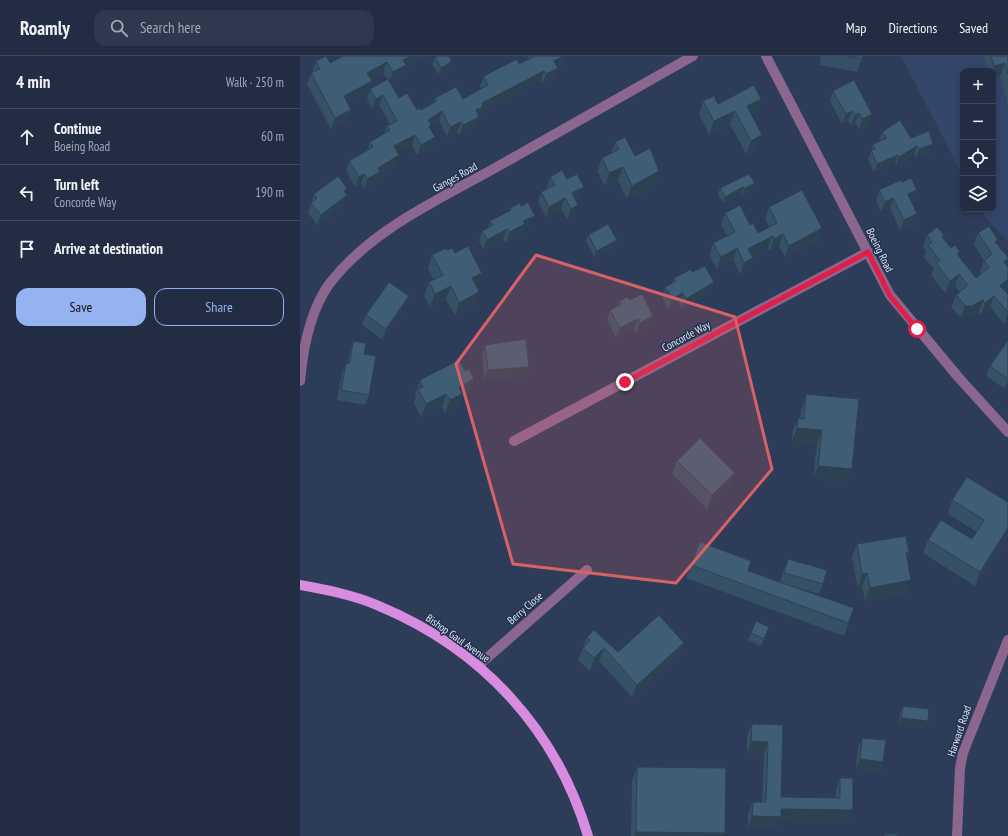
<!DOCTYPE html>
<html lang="en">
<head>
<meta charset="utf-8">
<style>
	body { margin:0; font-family:"PT Sans Narrow",sans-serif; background:#2e394e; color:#f1f3f6 }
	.controls { position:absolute; right:12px; top:12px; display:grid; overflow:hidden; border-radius:8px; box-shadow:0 2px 6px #0003 }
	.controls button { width:36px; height:36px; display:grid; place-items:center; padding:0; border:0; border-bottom:1px solid #3f495c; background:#222d43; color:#f1f3f6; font:20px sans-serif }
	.stop { position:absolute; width:12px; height:12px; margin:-9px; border:3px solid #e11d48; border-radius:50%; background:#fff }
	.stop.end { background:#e11d48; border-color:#fff; box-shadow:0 1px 4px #0008 }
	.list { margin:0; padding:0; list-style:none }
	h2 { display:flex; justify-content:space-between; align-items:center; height:52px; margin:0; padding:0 16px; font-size:17px }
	h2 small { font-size:13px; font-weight:400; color:#a2a8b2 }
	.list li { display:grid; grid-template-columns:26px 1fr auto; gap:12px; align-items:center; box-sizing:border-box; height:56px; padding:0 16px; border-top:1px solid #3f495c }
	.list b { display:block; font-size:15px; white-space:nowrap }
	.list p { margin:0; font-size:13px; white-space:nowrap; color:#a2a8b2 }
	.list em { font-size:13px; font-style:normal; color:#a2a8b2 }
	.actions { display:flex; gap:8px; padding:12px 16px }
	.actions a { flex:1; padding:9px 0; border:1px solid #95b2f1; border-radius:12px; text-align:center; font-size:14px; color:#95b2f1 }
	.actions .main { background:#95b2f1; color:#111 }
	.icon { flex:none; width:22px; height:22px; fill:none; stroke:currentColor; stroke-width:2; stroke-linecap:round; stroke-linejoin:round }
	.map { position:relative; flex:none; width:708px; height:780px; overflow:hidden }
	header { display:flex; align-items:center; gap:24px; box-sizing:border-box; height:56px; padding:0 20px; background:#222d43; border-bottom:1px solid #3f495c }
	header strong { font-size:19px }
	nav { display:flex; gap:22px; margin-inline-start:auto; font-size:14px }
	.search { width:280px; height:36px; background:#2e394e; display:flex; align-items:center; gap:10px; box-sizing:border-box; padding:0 14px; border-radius:12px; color:#a2a8b2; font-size:15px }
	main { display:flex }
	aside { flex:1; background:#222d43 }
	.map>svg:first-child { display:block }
	.built { fill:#334568 }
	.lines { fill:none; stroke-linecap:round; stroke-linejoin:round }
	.minor { stroke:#8b668f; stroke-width:10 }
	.major { stroke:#d78ce0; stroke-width:10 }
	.wall { fill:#365065 }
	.shaded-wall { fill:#2c4152 }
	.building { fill:#3f5d75; stroke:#2c4152 }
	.route { stroke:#e11d48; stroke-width:5 }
	.marked { fill:#d86166; fill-opacity:0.2; stroke:#d86166; stroke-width:3; stroke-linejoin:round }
	.labels { text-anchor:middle; stroke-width:3; stroke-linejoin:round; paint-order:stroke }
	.street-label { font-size:11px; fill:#dce5f7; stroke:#23324d }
</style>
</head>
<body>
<header>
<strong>Roamly</strong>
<div class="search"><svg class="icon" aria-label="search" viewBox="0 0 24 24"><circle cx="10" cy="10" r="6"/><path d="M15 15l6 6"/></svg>Search here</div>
<nav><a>Map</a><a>Directions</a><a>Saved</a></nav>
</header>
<main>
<aside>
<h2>4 min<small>Walk · 250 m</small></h2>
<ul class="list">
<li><svg class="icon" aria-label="ahead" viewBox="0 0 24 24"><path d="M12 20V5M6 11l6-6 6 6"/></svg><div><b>Continue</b><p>Boeing Road</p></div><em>60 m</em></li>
<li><svg class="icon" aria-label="left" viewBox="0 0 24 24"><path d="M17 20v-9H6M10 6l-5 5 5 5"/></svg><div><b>Turn left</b><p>Concorde Way</p></div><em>190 m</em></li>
<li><svg class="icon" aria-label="arrive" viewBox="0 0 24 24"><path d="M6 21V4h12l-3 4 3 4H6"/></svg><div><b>Arrive at destination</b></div></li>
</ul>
<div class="actions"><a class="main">Save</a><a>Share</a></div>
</aside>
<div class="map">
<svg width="708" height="780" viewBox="0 0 708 780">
	<rect width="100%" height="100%" fill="#2d3c59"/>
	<path class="built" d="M 601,0 L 708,0 L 708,186 L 684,160 L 680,153 L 693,153 L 693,15 L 663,15 L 663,120 Z"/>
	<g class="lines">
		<g class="minor">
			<path d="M 466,0 L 590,239 L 659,322 L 708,376"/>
			<path d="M 0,325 C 3,292 10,254 30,227 C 71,174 138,144 195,112 C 261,74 327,37 393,0"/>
			<path d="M 214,385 L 568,196"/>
			<path d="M 179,609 L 287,514"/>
			<path d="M 657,780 L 660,712 L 663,697 L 708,584"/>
		</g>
		<path class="major" d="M 0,529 C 27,534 54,539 79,550 C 182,593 256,673 288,780"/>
	</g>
	<g class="wall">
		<path d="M 43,0 L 126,0 L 126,1 L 105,12 L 102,20 L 90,26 L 99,42 L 117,54 L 121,54 L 133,47 L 135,42 L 163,43 L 181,33 L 180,30 L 184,20 L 219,8 L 227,4 L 229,0 L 264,0 L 261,9 L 257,11 L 258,12 L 254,22 L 242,28 L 241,24 L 182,55 L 176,70 L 159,79 L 157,75 L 147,81 L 139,65 L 130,70 L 130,72 L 135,81 L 132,91 L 117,99 L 112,89 L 98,96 L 96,109 L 80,118 L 77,125 L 64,133 L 61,128 L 55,131 L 46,115 L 49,105 L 67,95 L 70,86 L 84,78 L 87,70 L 90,68 L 79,49 L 72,53 L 67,43 L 70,33 L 87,23 L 83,17 L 71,23 L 72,25 L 68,36 L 47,46 L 51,54 L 47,64 L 31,73 L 7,28 L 11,17 L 12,17 L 12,16 L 16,5 L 30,7 Z"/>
		<path d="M 521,0 L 563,0 L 557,16 L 520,9 Z"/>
		<path d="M 685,0 L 708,0 L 708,49 L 700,20 L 693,22 L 693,15 L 687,15 L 684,2 Z"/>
		<path d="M 135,1 L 150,12 L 138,18 L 132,8 Z"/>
		<path d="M 554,24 L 569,68 L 559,73 L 555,67 L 551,69 L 548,65 L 542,68 L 530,45 L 533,35 Z"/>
		<path d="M 461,43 L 456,56 L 451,58 L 457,92 L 446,98 L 430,68 L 409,79 L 399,59 L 403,45 L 418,48 Z"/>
		<path d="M 582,76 L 611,82 L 630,96 L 616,102 L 614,98 L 596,110 L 595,108 L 574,116 L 568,103 L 573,88 L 580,85 L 579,84 Z"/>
		<path d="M 315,86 L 335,100 L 355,129 L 327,143 L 318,124 L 305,130 L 297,115 L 302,102 L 311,97 Z"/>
		<path d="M 250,121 L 267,123 L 280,141 L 276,144 L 275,159 L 267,163 L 261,152 L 246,161 L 238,146 L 241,136 L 248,133 L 247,131 Z"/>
		<path d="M 602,126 L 613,144 L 611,145 L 613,168 L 600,174 L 590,152 L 581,156 L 576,144 L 579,134 Z"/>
		<path d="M 455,127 L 452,134 L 442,140 L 441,138 L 423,147 L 418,139 L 420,132 Z"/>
		<path d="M 46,137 L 43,149 L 17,169 L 8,157 L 14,138 Z"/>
		<path d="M 469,151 L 522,172 L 518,184 L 485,201 L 479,190 L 470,195 L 468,192 L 452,201 L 453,202 L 449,214 L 440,218 L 433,204 L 417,213 L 409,199 L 413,187 L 427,180 L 421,168 L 425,157 L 450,169 L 458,177 L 469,171 L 465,163 Z"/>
		<path d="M 210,152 L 231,170 L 223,174 L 221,178 L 206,186 L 203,183 L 183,194 L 179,185 L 182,175 L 188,172 L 190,165 L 209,155 Z"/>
		<path d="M 678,177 L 697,188 L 708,201 L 708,205 L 706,209 L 708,211 L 708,231 L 705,234 L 708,238 L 708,264 L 704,268 L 690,251 L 681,259 L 679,256 L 668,262 L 661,262 L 651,251 L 656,239 L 660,236 L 655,230 L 645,237 L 631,219 L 634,213 L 624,201 L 626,195 L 623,191 L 627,179 L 644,179 L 643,182 L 651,192 L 659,200 L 676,222 L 681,217 L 680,216 L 684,205 L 674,188 Z"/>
		<path d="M 288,179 L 317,184 L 314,191 L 294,201 L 286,185 Z"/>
		<path d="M 147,194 L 155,197 L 177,230 L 176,230 L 174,250 L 155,260 L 146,243 L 130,251 L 124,240 L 129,226 L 134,224 L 128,212 L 132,199 Z"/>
		<path d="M 392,216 L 410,236 L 382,253 L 379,247 L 368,253 L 362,241 L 365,231 L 372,227 L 374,222 Z"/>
		<path d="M 109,240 L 106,250 L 82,283 L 62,269 L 66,259 Z"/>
		<path d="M 330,244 L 353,260 L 349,270 L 336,277 L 334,273 L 316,282 L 307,264 L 310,254 L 318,250 L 320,245 Z"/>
		<path d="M 708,284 L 708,329 L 705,333 L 686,320 L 690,310 Z"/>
		<path d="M 53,285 L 64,298 L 69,339 L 65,349 L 37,344 L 42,317 L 46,307 L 48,307 L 50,295 Z"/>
		<path d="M 185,289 L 229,311 L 226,321 L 184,324 L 182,299 Z"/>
		<path d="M 165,315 L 174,323 L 169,336 L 162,340 L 157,351 L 145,358 L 142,351 L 121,361 L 114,347 L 116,340 L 115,338 L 120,324 Z"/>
		<path d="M 506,338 L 547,426 L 513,423 L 517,388 L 492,385 L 493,375 L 498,362 L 500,362 L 502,351 Z"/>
		<path d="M 377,405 L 435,417 L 430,430 L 407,453 L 372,418 Z"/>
		<path d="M 652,444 L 708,446 L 708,477 L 675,530 L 623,497 L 628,484 L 672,483 L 677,476 L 648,458 Z"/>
		<path d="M 400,486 L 448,515 L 480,526 L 484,513 L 488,503 L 523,528 L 519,538 L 491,530 L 554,552 L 544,580 L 386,522 Z"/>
		<path d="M 557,488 L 609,496 L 607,500 L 606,538 L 565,545 L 562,531 L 558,532 L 552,501 Z"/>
		<path d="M 451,577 L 466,578 L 461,590 L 448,584 Z"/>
		<path d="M 287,581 L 318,596 L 384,587 L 380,599 L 332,641 L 299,605 L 290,615 L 278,604 Z"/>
		<path d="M 603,650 L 625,672 L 599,669 L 600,656 Z"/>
		<path d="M 452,668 L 483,669 L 481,741 L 536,742 L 536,734 L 540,722 L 553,754 L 548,766 L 479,765 L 476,773 L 448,772 L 448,758 L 453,746 L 462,746 L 464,698 L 447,698 L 447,680 Z"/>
		<path d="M 562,682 L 583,706 L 580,716 L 556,713 L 558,692 Z"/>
		<path d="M 337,711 L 424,780 L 331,780 L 332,724 Z"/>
	</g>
	<g class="shaded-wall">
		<path d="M 111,0 L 126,0 L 126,1 L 105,12 L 102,20 L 89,27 L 93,16 L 103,4 Z"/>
		<path d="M 263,0 L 264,0 L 261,9 L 250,14 L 254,5 Z"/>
		<path d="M 152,5 L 150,12 L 138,18 L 141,12 Z"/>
		<path d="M 87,6 L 83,17 L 63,28 L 67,17 Z"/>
		<path d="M 705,7 L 700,20 L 693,22 L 693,15 L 692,15 L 694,10 Z"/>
		<path d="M 258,12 L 254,22 L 242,28 L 246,18 Z"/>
		<path d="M 244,15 L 241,24 L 182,55 L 176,70 L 159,79 L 163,69 L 182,47 Z"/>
		<path d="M 72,25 L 68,36 L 40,50 L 44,40 Z"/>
		<path d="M 83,39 L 79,49 L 72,53 L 76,43 Z"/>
		<path d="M 461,43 L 456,56 L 442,63 L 447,50 Z"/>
		<path d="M 51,54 L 47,64 L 31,73 L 35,62 Z"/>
		<path d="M 142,55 L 139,65 L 130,70 L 127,78 L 128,64 Z"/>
		<path d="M 435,55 L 430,68 L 409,79 L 414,65 Z"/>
		<path d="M 552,55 L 548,65 L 542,68 L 546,58 Z"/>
		<path d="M 559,57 L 555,67 L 551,69 L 555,59 Z"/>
		<path d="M 572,58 L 569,68 L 559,73 L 562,63 Z"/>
		<path d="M 161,66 L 157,75 L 147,81 L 150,71 Z"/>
		<path d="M 115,79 L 112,89 L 91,100 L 94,90 Z"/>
		<path d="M 462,79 L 457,92 L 446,98 L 451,85 Z"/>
		<path d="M 135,81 L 132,91 L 117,99 L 121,89 Z"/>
		<path d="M 633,88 L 630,96 L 616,102 L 619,93 Z"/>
		<path d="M 617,90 L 614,98 L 596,110 L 599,101 Z"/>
		<path d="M 99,99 L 96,109 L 80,118 L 77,125 L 64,133 L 67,123 L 78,112 Z"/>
		<path d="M 598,99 L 595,108 L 574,116 L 577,108 Z"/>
		<path d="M 323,111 L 318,124 L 305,130 L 309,117 Z"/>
		<path d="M 359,115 L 355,129 L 327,143 L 332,130 Z"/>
		<path d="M 64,118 L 61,128 L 55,131 L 59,121 Z"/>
		<path d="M 455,127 L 452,134 L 442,140 L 444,133 Z"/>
		<path d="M 284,131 L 280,141 L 269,147 L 272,137 Z"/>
		<path d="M 443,131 L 441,138 L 423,147 L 425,141 Z"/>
		<path d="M 47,132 L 44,142 L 47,139 L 43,149 L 17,169 L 21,159 L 44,135 Z"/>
		<path d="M 617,134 L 613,144 L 604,148 L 608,138 Z"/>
		<path d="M 265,142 L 261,152 L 246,161 L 249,151 Z"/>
		<path d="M 593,142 L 590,152 L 581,156 L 585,146 Z"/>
		<path d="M 278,149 L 275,159 L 267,163 L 271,153 Z"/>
		<path d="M 617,158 L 613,168 L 600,174 L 604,164 Z"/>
		<path d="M 235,160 L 231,170 L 223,174 L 221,178 L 206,186 L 210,176 L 223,165 Z"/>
		<path d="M 522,172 L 518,184 L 485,201 L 489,190 Z"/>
		<path d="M 207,173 L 203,183 L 183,194 L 187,184 Z"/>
		<path d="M 483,178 L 479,190 L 470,195 L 474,183 Z"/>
		<path d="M 473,180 L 468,192 L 444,205 L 448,193 Z"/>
		<path d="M 317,184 L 314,191 L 294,201 L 297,195 Z"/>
		<path d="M 437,192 L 433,204 L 417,213 L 421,201 Z"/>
		<path d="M 453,202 L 449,214 L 440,218 L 444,207 Z"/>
		<path d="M 708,203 L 708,205 L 705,214 L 704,206 Z"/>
		<path d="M 182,217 L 177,230 L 167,235 L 172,222 Z"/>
		<path d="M 659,218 L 655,230 L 645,237 L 650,225 Z"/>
		<path d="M 708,223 L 708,231 L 696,241 L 700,230 Z"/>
		<path d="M 414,226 L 410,236 L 382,253 L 386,243 Z"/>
		<path d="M 151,230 L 146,243 L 130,251 L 135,238 Z"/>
		<path d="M 179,236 L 174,250 L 155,260 L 159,247 Z"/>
		<path d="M 383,237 L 379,247 L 368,253 L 372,243 Z"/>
		<path d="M 109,240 L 106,250 L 82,283 L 86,273 Z"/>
		<path d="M 694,240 L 690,251 L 681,259 L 685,247 Z"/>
		<path d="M 683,244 L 679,256 L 668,262 L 661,262 L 665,250 Z"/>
		<path d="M 708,256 L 708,264 L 704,268 Z"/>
		<path d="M 353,260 L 349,270 L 336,277 L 340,267 Z"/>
		<path d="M 338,263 L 334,273 L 316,282 L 320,272 Z"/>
		<path d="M 229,311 L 226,321 L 184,324 L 188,314 Z"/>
		<path d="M 174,323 L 169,336 L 162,340 L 157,351 L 145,358 L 150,344 L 159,331 Z"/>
		<path d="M 708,324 L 708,329 L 705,333 Z"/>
		<path d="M 146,338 L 142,351 L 121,361 L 126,348 Z"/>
		<path d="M 497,372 L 522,374 L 517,388 L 492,385 Z"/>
		<path d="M 518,410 L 552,413 L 547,426 L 513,423 Z"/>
		<path d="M 435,417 L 430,430 L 407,453 L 412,439 Z"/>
		<path d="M 708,472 L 708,477 L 675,530 L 680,516 Z"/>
		<path d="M 567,517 L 562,531 L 558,532 L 562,518 Z"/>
		<path d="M 611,524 L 606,538 L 565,545 L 570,532 Z"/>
		<path d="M 384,587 L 380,599 L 332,641 L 337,629 Z"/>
		<path d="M 304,592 L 299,605 L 290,615 L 294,602 Z"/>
		<path d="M 601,662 L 628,665 L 625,672 L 599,669 Z"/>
		<path d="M 451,685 L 468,686 L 464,698 L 447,698 Z"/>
		<path d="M 560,703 L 583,706 L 580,716 L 556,713 Z"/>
		<path d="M 481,753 L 553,754 L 548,766 L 479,765 L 476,773 L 448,772 L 452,760 Z"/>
		<path d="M 336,776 L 425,777 L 424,780 L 334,780 Z"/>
	</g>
	<g class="building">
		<path d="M 26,0 L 30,7 L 43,0 L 111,0 L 103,4 L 106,9 L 93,16 L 87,6 L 67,17 L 72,25 L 44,40 L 51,54 L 35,62 L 11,17 L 20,13 L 16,5 Z"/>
		<path d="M 137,0 L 149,0 L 152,5 L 141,12 L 135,1 Z"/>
		<path d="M 233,0 L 263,0 L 254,5 L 258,12 L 246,18 L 244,15 L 182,47 L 183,51 L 176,54 L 179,61 L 163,69 L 161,66 L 150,71 L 142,55 L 128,64 L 131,68 L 129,70 L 135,81 L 121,89 L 115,79 L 94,90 L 99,99 L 78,112 L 80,116 L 67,123 L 64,118 L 59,121 L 49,105 L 73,91 L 70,86 L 90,74 L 87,70 L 97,65 L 83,39 L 76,43 L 70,33 L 88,23 L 99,42 L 107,37 L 117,54 L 120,52 L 121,54 L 137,45 L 135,42 L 156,31 L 163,43 L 188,29 L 184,20 L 217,3 L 219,8 L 233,1 Z"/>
		<path d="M 546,0 L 563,0 L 562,3 Z"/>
		<path d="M 691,0 L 708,0 L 708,18 L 705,7 L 694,10 Z"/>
		<path d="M 554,24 L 572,58 L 562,63 L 559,57 L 555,59 L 552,55 L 546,58 L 533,35 Z"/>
		<path d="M 454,29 L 461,43 L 447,50 L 462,79 L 451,85 L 435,55 L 414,65 L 403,45 L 414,40 L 418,48 Z"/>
		<path d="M 600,64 L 611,82 L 629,75 L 633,88 L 619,93 L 617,90 L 599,101 L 598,99 L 577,108 L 571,94 L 575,93 L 573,88 L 587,82 L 582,76 Z"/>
		<path d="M 325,81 L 335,100 L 350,92 L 359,115 L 332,130 L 323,111 L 309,117 L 302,102 L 319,93 L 315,86 Z"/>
		<path d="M 262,114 L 267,123 L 277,118 L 284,131 L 272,137 L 278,149 L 271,153 L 265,142 L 249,151 L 241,136 L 255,129 L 250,121 Z"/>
		<path d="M 449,118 L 455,127 L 444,133 L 443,131 L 425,141 L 420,132 Z"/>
		<path d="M 38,120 L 47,132 L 44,135 L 47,139 L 21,159 L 11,147 L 17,142 L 14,138 Z"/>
		<path d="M 611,122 L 617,134 L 608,138 L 617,158 L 604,164 L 593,142 L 585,146 L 579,134 L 601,124 L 602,126 Z"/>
		<path d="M 502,134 L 522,172 L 489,190 L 483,178 L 474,183 L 473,180 L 448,193 L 453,202 L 444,207 L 437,192 L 421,201 L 413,187 L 435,176 L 425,157 L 440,149 L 450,169 L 453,167 L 458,177 L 477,167 L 469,151 Z"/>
		<path d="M 228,146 L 235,160 L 223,165 L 225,168 L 210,176 L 207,173 L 187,184 L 182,175 L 193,169 L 190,165 L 211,154 L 210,152 L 220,147 L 221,150 Z"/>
		<path d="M 308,168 L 317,184 L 297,195 L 288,179 Z"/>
		<path d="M 689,170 L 698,184 L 695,186 L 708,201 L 708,203 L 704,206 L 708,211 L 708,223 L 700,230 L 708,238 L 708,256 L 694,240 L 685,247 L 683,244 L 672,250 L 665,250 L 656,239 L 668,229 L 659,218 L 650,225 L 636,207 L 640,204 L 628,189 L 632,186 L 627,179 L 637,171 L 644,179 L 642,181 L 651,192 L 655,189 L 660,196 L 657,198 L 676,222 L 689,211 L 684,205 L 692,198 L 678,177 Z"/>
		<path d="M 168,190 L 182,217 L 172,222 L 179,236 L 159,247 L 151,230 L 135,238 L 129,226 L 143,219 L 132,199 L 146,192 L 147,194 L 152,192 L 155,197 Z"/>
		<path d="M 405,210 L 414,226 L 386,243 L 383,237 L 372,243 L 365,231 L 376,225 L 374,222 L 391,213 L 392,216 Z"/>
		<path d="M 89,226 L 109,240 L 86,273 L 66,259 Z"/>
		<path d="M 342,238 L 353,260 L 340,267 L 338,263 L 320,272 L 310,254 L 322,248 L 320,245 L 327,241 L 330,244 Z"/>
		<path d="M 226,283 L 229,311 L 188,314 L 185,289 Z"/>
		<path d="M 708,284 L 708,323 L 690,310 Z"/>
		<path d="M 53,285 L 66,287 L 64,298 L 76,300 L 69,339 L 41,334 L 46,307 L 50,307 Z"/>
		<path d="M 159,304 L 165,315 L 169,313 L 174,323 L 159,331 L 162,338 L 150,344 L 146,338 L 126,348 L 118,333 L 123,331 L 120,324 Z"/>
		<path d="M 506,338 L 559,343 L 552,413 L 518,410 L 522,374 L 497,372 L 498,362 L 504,363 Z"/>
		<path d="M 400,382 L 435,417 L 412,439 L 377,405 Z"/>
		<path d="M 667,421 L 708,446 L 708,472 L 680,516 L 628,484 L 641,464 L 672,483 L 684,464 L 652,444 Z"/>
		<path d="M 606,480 L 609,496 L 606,496 L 611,524 L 570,532 L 567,517 L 562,518 L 557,488 Z"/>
		<path d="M 400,486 L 451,505 L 448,515 L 554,552 L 548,567 L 391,509 Z"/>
		<path d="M 488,503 L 527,514 L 523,528 L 484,517 Z"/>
		<path d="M 359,559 L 384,587 L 337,629 L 304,592 L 294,602 L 283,592 L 290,584 L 287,581 L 294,574 L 318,596 Z"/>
		<path d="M 456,565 L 469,571 L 464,583 L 451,577 Z"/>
		<path d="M 603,650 L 629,653 L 628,665 L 601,662 Z"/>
		<path d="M 452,668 L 483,669 L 481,741 L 540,742 L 540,722 L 553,722 L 553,754 L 481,753 L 481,761 L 452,760 L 453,746 L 466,746 L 468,686 L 451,685 Z"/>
		<path d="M 562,682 L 586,684 L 583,706 L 560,703 Z"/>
		<path d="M 337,711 L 426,712 L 425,777 L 336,776 Z"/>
		<rect x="584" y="778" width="13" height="2"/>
	</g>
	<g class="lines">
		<path class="route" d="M 325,326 L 568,196 L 590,240 L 617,273"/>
	</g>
	<path class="marked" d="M 236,199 L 435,261 L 472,413 L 376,527 L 213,508 L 156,308 Z"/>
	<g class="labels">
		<g class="street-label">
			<text transform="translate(155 121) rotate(-29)" y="4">Ganges Road</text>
			<text transform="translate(580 194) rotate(64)" y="4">Boeing Road</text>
			<text transform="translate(386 280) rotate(-28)" y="4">Concorde Way</text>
			<text transform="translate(225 552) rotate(-41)" y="4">Berry Close</text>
			<text transform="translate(158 582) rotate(35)" y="4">Bishop Gaul Avenue</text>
			<text transform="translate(659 675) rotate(-71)" y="4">Harward Road</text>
		</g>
	</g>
</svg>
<div class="controls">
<button>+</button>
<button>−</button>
<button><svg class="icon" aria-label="locate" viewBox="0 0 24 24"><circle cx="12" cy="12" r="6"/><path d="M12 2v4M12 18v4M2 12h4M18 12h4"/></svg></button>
<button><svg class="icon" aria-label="layers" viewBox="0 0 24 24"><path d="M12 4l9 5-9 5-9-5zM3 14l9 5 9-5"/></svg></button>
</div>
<div class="stop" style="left:617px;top:273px"></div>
<div class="stop end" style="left:325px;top:326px"></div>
</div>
</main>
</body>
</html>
